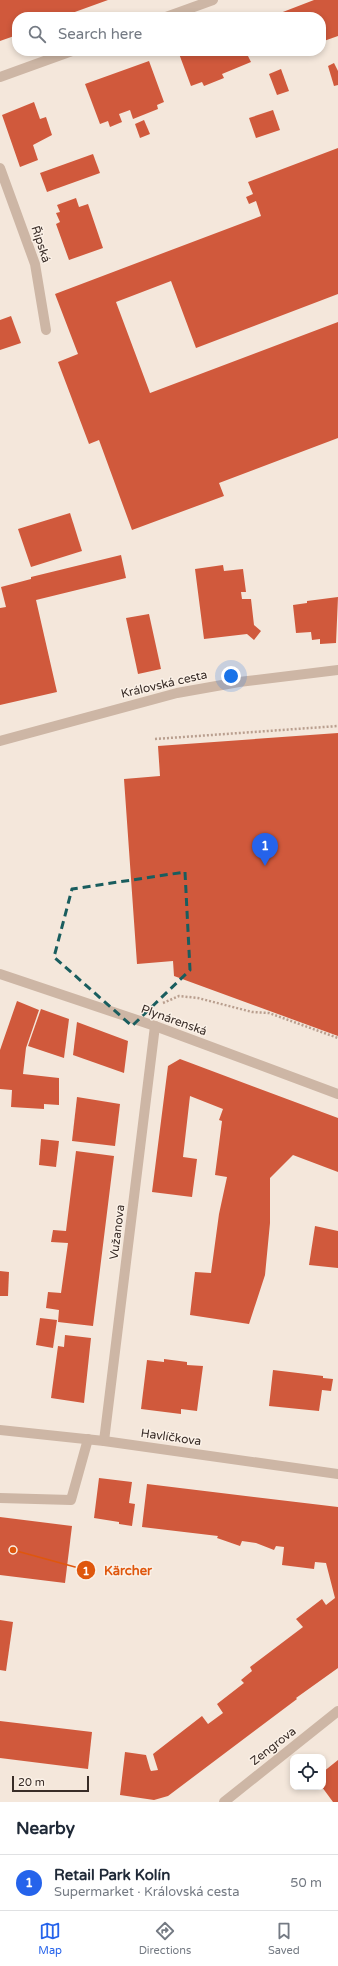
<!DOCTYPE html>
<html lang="en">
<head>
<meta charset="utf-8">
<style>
	body { margin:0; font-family:"Varela Round",sans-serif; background:#f2f2f3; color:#1f2937 }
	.controls { position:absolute; right:12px; bottom:12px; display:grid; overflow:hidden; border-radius:8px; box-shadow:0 2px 6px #0003 }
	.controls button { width:36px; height:36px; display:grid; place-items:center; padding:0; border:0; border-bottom:1px solid #e0e1e3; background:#fff; color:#1f2937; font:20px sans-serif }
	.scale { position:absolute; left:12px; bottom:10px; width:77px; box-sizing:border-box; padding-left:4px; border:2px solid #382c27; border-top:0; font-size:11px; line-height:14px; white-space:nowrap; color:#382c27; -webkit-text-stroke:3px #fbf1e7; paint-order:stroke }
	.you { position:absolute; left:231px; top:676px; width:14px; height:14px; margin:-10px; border:3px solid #fff; border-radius:50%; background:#1a73e8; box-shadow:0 0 0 6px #1a73e833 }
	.badge { display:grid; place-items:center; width:26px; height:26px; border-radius:50%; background:#2563eb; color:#fff; font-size:13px; font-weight:700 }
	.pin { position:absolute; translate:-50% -33px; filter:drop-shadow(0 1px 2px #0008) }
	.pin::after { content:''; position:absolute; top:21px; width:14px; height:12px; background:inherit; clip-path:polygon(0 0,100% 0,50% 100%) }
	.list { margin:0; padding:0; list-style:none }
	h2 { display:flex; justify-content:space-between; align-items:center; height:52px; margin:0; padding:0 16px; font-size:17px }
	h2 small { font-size:13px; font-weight:400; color:#747a83 }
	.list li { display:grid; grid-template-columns:26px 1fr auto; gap:12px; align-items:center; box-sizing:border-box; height:56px; padding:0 16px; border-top:1px solid #e0e1e3 }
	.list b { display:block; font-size:15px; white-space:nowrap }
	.list p { margin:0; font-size:13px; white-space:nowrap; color:#747a83 }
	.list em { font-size:13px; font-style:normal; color:#747a83 }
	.icon { flex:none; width:22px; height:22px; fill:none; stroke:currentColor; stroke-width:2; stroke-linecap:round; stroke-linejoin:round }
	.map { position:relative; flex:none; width:338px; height:1802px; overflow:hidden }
	.search { position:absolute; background:#fff; box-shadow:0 2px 6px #0003; left:12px; right:12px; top:12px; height:44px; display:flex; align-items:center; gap:10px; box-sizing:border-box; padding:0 14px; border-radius:16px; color:#747a83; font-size:15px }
	.sheet { height:108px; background:#fff }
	nav { display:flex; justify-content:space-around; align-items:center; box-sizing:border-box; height:56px; border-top:1px solid #e0e1e3; background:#fff; font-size:11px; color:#747a83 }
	nav a { display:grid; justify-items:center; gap:2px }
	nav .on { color:#2563eb }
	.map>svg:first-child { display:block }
	.building { fill:#d0593c }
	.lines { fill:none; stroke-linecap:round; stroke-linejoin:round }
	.path { stroke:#b99f8f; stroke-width:2.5; stroke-dasharray:2 2; stroke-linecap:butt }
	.minor { stroke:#cdb6a5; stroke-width:10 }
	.marked { fill:none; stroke:#195d5e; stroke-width:3; stroke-dasharray:8 5; stroke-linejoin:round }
	.labels { text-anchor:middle; stroke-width:3; stroke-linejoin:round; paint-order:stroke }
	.street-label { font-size:12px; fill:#382c27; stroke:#fbf1e7 }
	.leader { fill:none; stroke:#df570d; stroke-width:1.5 }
	.callout-dot { fill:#df570d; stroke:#fbf1e7; stroke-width:1.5 }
	.mark-label { font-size:12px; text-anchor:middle; font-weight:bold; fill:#fff }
	.callout-label { font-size:13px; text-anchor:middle; font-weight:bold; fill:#df570d; stroke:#fbf1e7; stroke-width:3; stroke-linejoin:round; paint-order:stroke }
</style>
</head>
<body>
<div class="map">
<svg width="338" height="1802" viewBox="0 0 338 1802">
	<rect width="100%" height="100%" fill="#f4e7db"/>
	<g class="building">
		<path d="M 0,0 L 108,0 L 61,17 L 17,17 L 17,35 L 0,41 Z"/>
		<path d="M 314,0 L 338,0 L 338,36 L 321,42 L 321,17 L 276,17 L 275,15 Z"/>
		<path d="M 178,51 L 257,51 L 258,53 L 248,56 L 251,62 L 222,74 L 224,78 L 204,86 L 202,82 L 191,86 Z"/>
		<path d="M 149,61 L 164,102 L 157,105 L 158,109 L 133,119 L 130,110 L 119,114 L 122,122 L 110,127 L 108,121 L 100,124 L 85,84 Z"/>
		<path d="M 334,63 L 338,71 L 338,85 L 334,86 L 328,66 Z"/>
		<path d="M 281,69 L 289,91 L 277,95 L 269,74 Z"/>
		<path d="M 34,102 L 40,119 L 46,117 L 52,135 L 33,145 L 38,160 L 20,167 L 2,115 Z"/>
		<path d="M 273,110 L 280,130 L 256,138 L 249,118 Z"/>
		<path d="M 144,120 L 150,134 L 140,138 L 135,124 Z"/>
		<path d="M 338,148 L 338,294 L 196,348 L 171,281 L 116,302 L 150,393 L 338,322 L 338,438 L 219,483 L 224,496 L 132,530 L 99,440 L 89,444 L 58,362 L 78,354 L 55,294 L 261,216 L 256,201 L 249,204 L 246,197 L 253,194 L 248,182 Z"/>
		<path d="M 93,154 L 100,173 L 47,192 L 40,173 Z"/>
		<path d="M 76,198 L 79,207 L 88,204 L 103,248 L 69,260 L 56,224 L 60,222 L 56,213 L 60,212 L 57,205 Z"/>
		<path d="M 11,316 L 21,343 L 0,350 L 0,320 Z"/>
		<path d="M 70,513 L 82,551 L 31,567 L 18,529 Z"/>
		<path d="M 121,555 L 126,578 L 36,600 L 57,692 L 0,705 L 0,608 L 6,607 L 1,587 L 31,579 L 31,577 Z"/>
		<path d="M 223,565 L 224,571 L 243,569 L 246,592 L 241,592 L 242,599 L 251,599 L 254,625 L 261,631 L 254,640 L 247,634 L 204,639 L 195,569 Z"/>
		<path d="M 338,597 L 336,643 L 320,644 L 320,639 L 312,640 L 311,632 L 296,633 L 293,605 L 307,603 L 307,601 Z"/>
		<path d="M 149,614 L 161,669 L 138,674 L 126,618 Z"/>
		<path d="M 338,733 L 338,1036 L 174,976 L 173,961 L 137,964 L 124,779 L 160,776 L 158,746 Z"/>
		<path d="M 17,1001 L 39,1010 L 26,1048 L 23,1074 L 59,1078 L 59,1105 L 44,1104 L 44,1109 L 11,1107 L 12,1090 L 0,1089 L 0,1050 Z"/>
		<path d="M 41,1009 L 69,1019 L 64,1058 L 28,1046 Z"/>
		<path d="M 77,1022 L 128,1041 L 124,1073 L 73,1055 Z"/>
		<path d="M 180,1059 L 338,1118 L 338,1172 L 293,1155 L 270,1178 L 270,1223 L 265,1275 L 249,1324 L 190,1315 L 195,1272 L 211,1273 L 219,1214 L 227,1177 L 215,1175 L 222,1121 L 219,1120 L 223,1109 L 190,1096 L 183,1157 L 197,1159 L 192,1197 L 152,1192 L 168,1066 Z"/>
		<path d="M 77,1097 L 120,1104 L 115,1146 L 72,1141 Z"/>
		<path d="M 41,1139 L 59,1141 L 56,1167 L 39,1165 Z"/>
		<path d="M 76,1151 L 114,1156 L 93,1326 L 58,1322 L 59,1310 L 46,1308 L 48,1292 L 61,1293 L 68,1243 L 51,1242 L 53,1230 L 66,1231 Z"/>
		<path d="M 315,1226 L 338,1231 L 338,1268 L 309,1265 Z"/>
		<path d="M 0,1271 L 9,1272 L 8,1296 L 0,1296 Z"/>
		<path d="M 40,1318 L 57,1320 L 53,1348 L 36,1345 Z"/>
		<path d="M 65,1335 L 91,1338 L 84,1403 L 51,1398 L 58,1346 L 64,1347 Z"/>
		<path d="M 164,1359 L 187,1362 L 187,1365 L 203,1366 L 197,1411 L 181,1409 L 181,1414 L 141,1409 L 147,1360 L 164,1362 Z"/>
		<path d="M 273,1370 L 323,1376 L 323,1378 L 333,1379 L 331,1391 L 322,1390 L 319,1411 L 269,1406 Z"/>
		<path d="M 99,1478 L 132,1482 L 129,1503 L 135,1504 L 132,1526 L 119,1524 L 119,1522 L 94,1518 Z"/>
		<path d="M 147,1484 L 338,1507 L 338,1668 L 296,1698 L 297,1699 L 168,1796 L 154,1800 L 120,1795 L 125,1752 L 146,1755 L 150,1769 L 151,1771 L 158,1770 L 153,1754 L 202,1716 L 208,1724 L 223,1713 L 217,1704 L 244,1683 L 241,1680 L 252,1671 L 250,1667 L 303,1627 L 296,1619 L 322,1599 L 326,1605 L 335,1598 L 326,1563 L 315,1562 L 314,1569 L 282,1565 L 284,1547 L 276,1546 L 274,1550 L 256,1543 L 242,1541 L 240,1546 L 217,1538 L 218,1536 L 142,1527 Z"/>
		<path d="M 0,1517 L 72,1526 L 65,1583 L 0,1575 Z"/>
		<path d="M 0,1620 L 13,1622 L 6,1671 L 0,1670 Z"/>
		<path d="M 0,1721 L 92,1732 L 88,1769 L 0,1758 Z"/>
		<path d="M 338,1760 L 338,1802 L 333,1802 L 322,1787 L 323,1787 L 323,1772 Z"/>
	</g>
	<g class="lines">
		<g class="path">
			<path d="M 155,739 L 338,726"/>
			<path d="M 163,1003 L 179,996 L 198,998 L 252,1012 L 269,1013 L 338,1038"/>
		</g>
		<g class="minor">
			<path d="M 166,17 L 213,0"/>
			<path d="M 0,77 L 72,51"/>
			<path d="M 0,168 L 35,264 L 46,330"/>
			<path d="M 0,741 L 177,693 L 239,682 L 338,670"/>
			<path d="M 0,974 L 155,1026 L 338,1094"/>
			<path d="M 0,1430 L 104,1441 L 338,1474"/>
			<path d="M 104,1441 L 155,1026"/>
			<path d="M 0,1498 L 71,1500 L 88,1439"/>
			<path d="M 224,1802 L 338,1711"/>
		</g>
	</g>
	<path class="marked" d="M 185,872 L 190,970 L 132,1026 L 54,957 L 72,889 Z"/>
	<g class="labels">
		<g class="street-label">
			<text transform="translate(41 244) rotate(72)" y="4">Řipská</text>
			<text transform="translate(164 684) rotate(-13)" y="4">Královská cesta</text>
			<text transform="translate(174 1020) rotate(20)" y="4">Plynárenská</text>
			<text transform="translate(117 1232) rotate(-83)" y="4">Vužanova</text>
			<text transform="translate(171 1437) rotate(8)" y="4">Havlíčkova</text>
			<text transform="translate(273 1746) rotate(-38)" y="4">Zengrova</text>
		</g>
	</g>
	<path class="leader" d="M13 1550L86 1570"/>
	<g class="callout-dot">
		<circle cx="13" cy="1550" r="4"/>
		<circle cx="86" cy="1570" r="10"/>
	</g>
	<g class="mark-label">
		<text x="86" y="1575">1</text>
	</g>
	<g class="callout-label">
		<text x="128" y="1575">Kärcher</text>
	</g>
</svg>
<div class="controls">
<button><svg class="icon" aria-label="locate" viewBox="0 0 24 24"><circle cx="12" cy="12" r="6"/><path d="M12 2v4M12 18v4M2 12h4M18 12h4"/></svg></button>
</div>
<div class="scale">20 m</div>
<div class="you"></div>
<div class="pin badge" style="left:265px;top:866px">1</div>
<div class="search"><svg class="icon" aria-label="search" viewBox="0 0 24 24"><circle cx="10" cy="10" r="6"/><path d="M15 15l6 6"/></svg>Search here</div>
</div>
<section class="sheet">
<h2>Nearby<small></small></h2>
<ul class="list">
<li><span class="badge">1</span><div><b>Retail Park Kolín</b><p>Supermarket · Královská cesta</p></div><em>50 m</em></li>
</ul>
</section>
<nav>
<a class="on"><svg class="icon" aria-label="map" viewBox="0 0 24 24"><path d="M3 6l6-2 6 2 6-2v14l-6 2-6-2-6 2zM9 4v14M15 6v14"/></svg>Map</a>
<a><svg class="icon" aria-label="directions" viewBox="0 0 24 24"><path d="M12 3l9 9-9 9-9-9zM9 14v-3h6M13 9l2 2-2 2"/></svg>Directions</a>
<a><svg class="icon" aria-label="saved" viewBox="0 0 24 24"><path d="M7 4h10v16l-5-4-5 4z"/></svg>Saved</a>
</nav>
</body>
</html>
